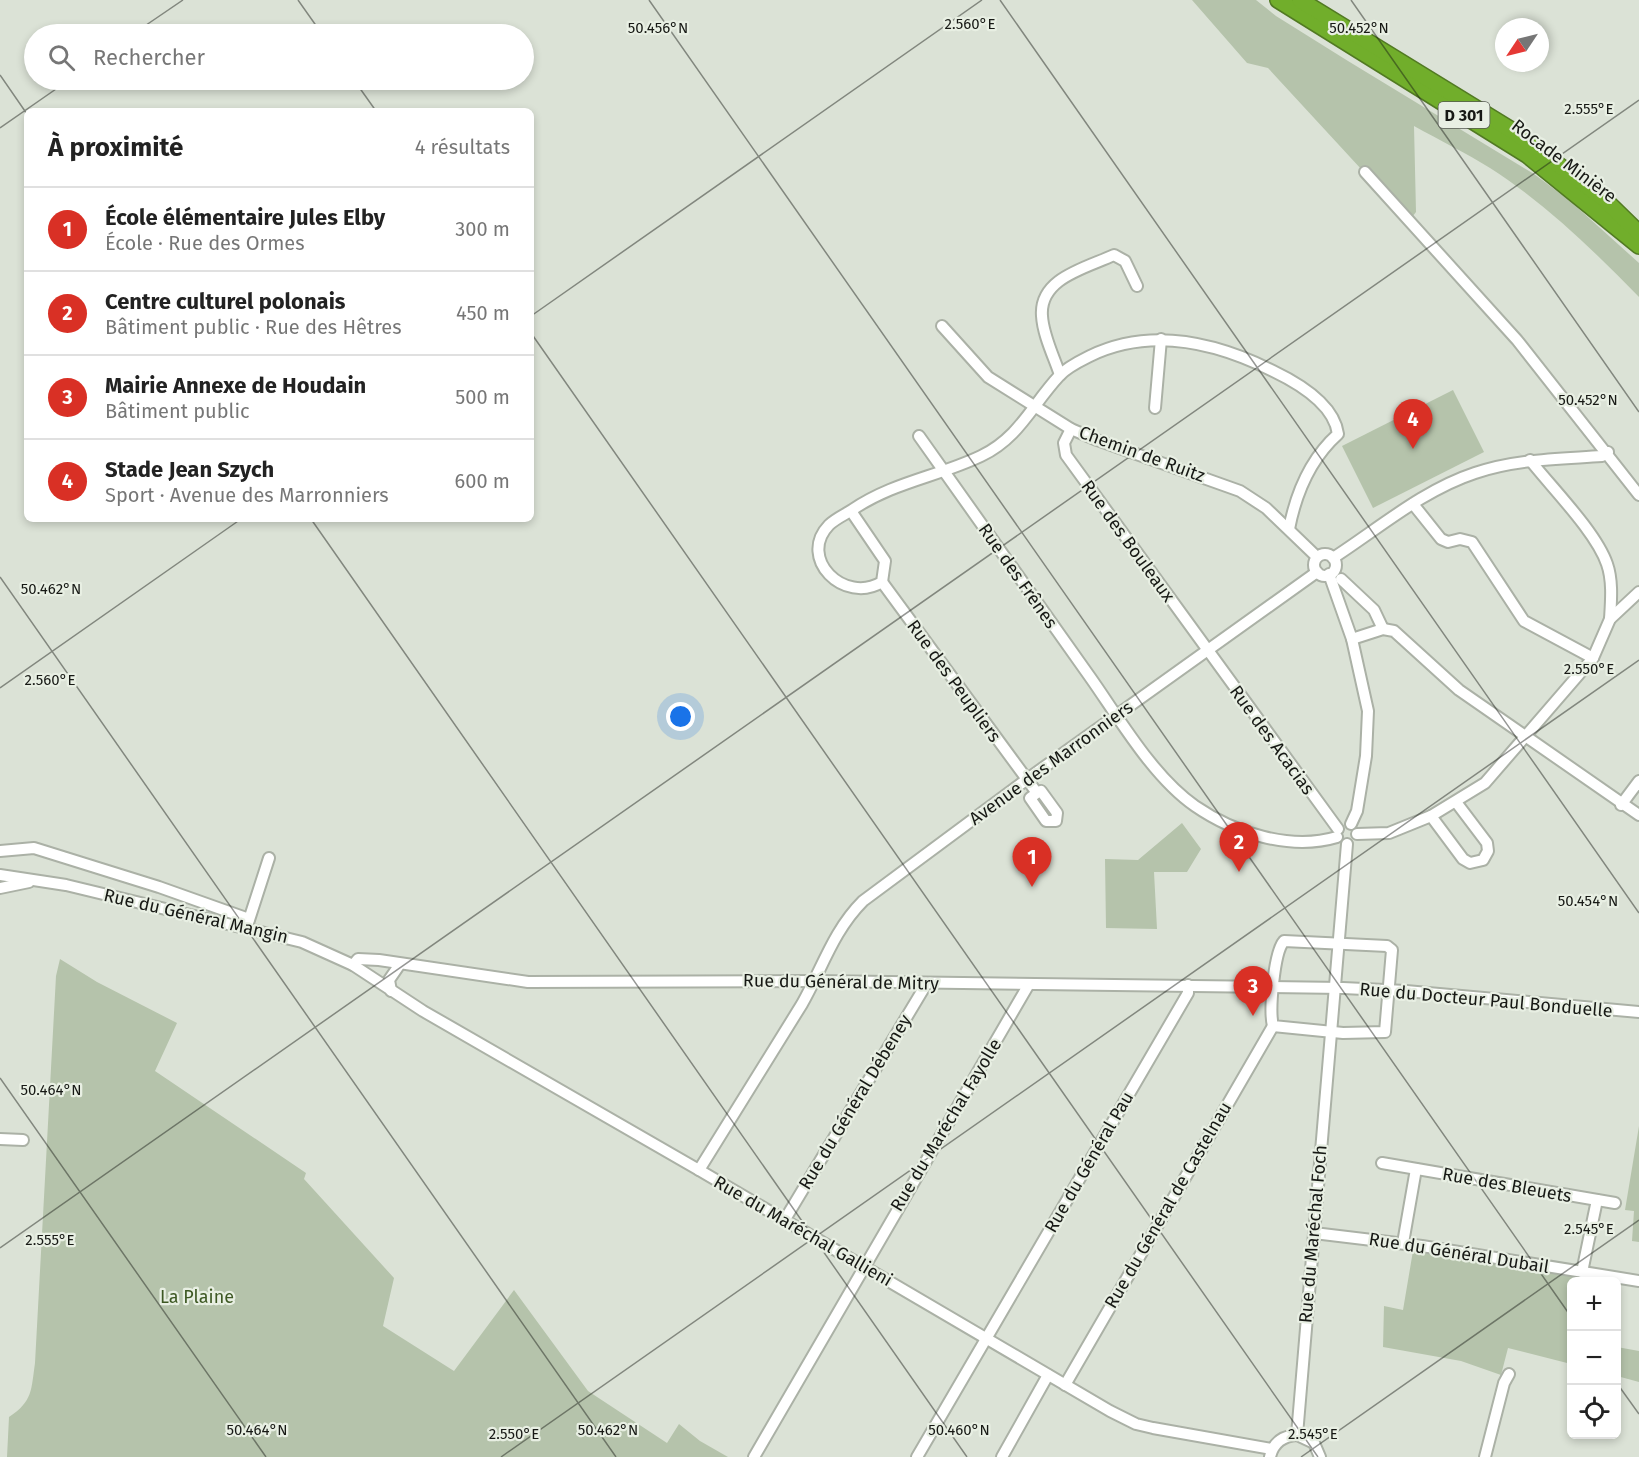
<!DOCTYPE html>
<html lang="fr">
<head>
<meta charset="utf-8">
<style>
	body { margin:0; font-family:"Fira Sans",sans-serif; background:#f2f2f2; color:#222 }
	.controls { position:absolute; right:18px; bottom:18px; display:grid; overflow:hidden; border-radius:9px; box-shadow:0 3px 9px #0003 }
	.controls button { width:54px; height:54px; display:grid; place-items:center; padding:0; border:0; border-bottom:2px solid #e0e0e0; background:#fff; color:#222; font:30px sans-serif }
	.compass { position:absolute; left:1495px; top:18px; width:54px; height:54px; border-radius:50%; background:#fff; box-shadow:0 3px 9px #0003; rotate:235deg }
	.you { position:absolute; left:681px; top:717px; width:21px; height:21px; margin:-15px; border:4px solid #fff; border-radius:50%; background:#1a73e8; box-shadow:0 0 0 9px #1a73e833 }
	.badge { display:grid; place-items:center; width:39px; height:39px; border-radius:50%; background:#d93025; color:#fff; font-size:20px; font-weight:700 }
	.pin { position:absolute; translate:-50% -50px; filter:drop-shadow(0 2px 3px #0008) }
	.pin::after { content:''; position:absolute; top:32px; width:21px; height:18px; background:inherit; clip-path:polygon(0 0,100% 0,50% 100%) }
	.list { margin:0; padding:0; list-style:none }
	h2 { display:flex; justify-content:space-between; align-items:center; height:78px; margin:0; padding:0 24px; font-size:26px }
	h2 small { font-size:20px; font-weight:400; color:#767676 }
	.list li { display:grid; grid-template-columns:39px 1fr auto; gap:18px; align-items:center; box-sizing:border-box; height:84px; padding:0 24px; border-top:2px solid #e0e0e0 }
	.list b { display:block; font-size:22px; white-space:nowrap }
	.list p { margin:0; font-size:20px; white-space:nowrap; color:#767676 }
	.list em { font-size:20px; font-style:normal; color:#767676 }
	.icon { flex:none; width:33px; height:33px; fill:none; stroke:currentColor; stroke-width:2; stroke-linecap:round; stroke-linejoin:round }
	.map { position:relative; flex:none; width:1639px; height:1457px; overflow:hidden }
	.search { position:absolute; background:#fff; box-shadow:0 3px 9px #0003; left:24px; top:24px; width:510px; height:66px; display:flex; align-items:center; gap:15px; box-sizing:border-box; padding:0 21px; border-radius:33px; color:#767676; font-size:22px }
	.panel { position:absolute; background:#fff; box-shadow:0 3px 9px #0003; left:24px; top:108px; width:510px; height:414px; border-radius:9px }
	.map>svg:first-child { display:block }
	.green { fill:#b5c3ab }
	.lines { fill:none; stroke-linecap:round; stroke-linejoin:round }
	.minor-casing { stroke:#abb1a6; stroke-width:14 }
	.highway-casing { stroke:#527a23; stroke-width:18 }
	.minor { stroke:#fff; stroke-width:10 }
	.highway { stroke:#71ae2b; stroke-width:15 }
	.ticks { fill:none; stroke:#171915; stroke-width:1.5; stroke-opacity:0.45 }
	.labels { text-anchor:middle; stroke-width:4.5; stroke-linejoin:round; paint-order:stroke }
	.shield { fill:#e8efe3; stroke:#565953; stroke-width:1.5 }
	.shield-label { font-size:16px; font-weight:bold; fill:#171915 }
	.street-label { font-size:18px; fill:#171915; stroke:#e8efe3 }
	.park-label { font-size:18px; fill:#3d5823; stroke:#e8efe3 }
	.ticks-label { font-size:15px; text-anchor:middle; fill:#171915; stroke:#e8efe3; stroke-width:4.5; stroke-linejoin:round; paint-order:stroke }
</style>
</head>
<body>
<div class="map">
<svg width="1639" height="1457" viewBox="0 0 1639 1457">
	<rect width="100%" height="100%" fill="#dbe2d6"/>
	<g class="green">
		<path d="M 1192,0 L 1256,0 L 1276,16 L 1348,61 L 1534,174 L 1569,200 L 1639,263 L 1639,297 C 1593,250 1546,204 1490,168 C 1466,153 1439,140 1414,126 L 1416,212 L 1409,221 L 1268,68 L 1247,63 Z"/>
		<path d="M 1453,390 L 1484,452 L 1373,508 L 1342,446 Z"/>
		<path d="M 1182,823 L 1201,849 L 1187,872 L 1154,872 L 1157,929 L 1106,928 L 1105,859 L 1138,860 Z"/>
		<path d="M 60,959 L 97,982 L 177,1023 L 155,1071 L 306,1173 L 304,1179 L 394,1278 L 383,1326 L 454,1371 L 514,1290 L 588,1391 L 667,1443 L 679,1424 L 700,1441 L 728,1457 L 7,1457 L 9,1417 C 33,1401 31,1390 35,1363 L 56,976 Z"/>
		<path d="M 1639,1126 L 1639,1242 L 1632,1241 L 1634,1211 L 1625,1210 Z"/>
		<path d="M 1414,1245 L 1589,1274 L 1588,1281 L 1572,1282 L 1571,1364 L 1508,1348 L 1501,1375 L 1461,1361 L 1383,1347 L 1384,1306 L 1403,1310 Z"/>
		<path d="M 1617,1347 L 1639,1351 L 1639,1382 L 1617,1376 Z"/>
	</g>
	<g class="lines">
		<g class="minor-casing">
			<g id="minor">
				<path d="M 1365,172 L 1517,340 L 1639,495"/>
				<path d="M 942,326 L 988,377 L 1071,429 L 1097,440 L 1240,491 L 1266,508 L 1317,557"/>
				<path d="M 1060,375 C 1054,357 1043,335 1042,316 C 1039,278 1086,268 1114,255 L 1125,261 L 1137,286"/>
				<path d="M 1155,408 L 1161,339"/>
				<path d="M 1071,429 L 1064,443 L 1066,455 L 1338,829"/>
				<path d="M 919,436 C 975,516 1033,596 1090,677 C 1119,718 1153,777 1195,806 C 1234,833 1291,851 1337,837"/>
				<path d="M 1530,460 C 1552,488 1596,532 1607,564 C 1613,581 1611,602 1610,619"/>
				<path d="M 1413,504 L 1441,539 L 1448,542 L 1460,539 L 1472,542 L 1524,621 L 1593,658"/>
				<path d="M 851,511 L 885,561 L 882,582 C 844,605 797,558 829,525 C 835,519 844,515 852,510 C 893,482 937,477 981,456 C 1019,438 1032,405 1059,376 C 1067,367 1080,361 1090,356 C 1150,327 1215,342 1273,371 C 1298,383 1334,404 1338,434 C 1310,459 1296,493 1289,529"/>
				<circle cx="1325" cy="565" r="11"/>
				<path d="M 1333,558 C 1378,529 1423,490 1475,473 C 1516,459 1559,459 1602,456 L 1608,452"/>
				<path d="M 1329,574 L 1352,639 L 1368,711 L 1366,756 L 1357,811 L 1351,824"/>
				<path d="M 1341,579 L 1374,610 L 1383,629"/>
				<path d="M 882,582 L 1037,793 L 1030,798 L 1046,821 L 1056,821 L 1057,813 L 1041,791 L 1037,793"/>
				<path d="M 1352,639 L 1383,629 L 1394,631 L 1459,690 L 1639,815"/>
				<path d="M 1621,805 L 1639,781"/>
				<path d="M 1431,816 L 1463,859 L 1470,863 L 1483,860 L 1488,851 L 1487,843 L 1456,802"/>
				<path d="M 1357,834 L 1389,833 L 1431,816 L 1485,783 L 1593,658 L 1610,619 L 1639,592"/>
				<path d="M 0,851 L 34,848 L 159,887 L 249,919"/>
				<path d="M 0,875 L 66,885 L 302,942 L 353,965 L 423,1011 L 699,1170 L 1110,1411 L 1136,1424 L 1153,1428 L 1272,1449"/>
				<path d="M 0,888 L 29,882"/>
				<path d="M 248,923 L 269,858"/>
				<path d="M 1284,941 L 1387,946 L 1392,950 L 1385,1032 L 1343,1033 L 1273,1026 C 1269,1011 1274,952 1284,941 Z"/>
				<path d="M 353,965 L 358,959 L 379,960 L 528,982 L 815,981 L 1343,988 L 1406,991 L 1639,1012"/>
				<path d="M 391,991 L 389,980 L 400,964"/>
				<path d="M 0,1139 L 23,1140"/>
				<path d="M 1382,1163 L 1615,1203"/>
				<path d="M 699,1170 L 802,1004 C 822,969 833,931 863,901 L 1026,780 L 1317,572"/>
				<path d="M 784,1221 L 927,983"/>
				<path d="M 1314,1233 L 1422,1246 L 1639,1281"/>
				<path d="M 1403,1243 L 1416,1169"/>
				<path d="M 1582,1272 L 1597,1200"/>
				<path d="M 1065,1385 L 1273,1026"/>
				<path d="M 1297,1435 L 1347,844"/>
				<path d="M 754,1457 L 1029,984"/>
				<path d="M 917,1457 L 1188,993 L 1188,985"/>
				<path d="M 1002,1457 L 1048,1375"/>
				<path d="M 1270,1457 C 1273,1443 1282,1436 1297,1435 L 1314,1443 L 1320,1457"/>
				<path d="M 1485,1457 L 1504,1383 L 1509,1374"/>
			</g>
		</g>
		<g class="highway-casing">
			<g id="highway">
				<path d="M 1278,0 L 1527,155 L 1639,246"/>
				<path d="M 1300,0 L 1513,131 L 1604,199 L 1639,233"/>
			</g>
		</g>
		<use href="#minor" class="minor"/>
		<use href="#highway" class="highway"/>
	</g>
	<path class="ticks" d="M 298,0 L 322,34M 649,0 L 1572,1318M 1000,0 L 1639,913M 1351,0 L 1639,412M 133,34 L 183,0M 0,75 L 27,114M 354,80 L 376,111M 0,128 L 69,80M 531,316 L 982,0M 531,333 L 1318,1457M 311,519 L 967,1457M 0,577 L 616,1457M 0,688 L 241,519M 0,1078 L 266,1457M 0,1248 L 1639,100M 1616,1382 L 1639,1414M 501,1457 L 1639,660M 1301,1457 L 1639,1220"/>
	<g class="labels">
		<rect class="shield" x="1438.5" y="102" width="51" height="26" rx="4.5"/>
		<g class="shield-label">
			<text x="1464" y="121">D 301</text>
		</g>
		<g class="street-label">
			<text transform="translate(1564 161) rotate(37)" y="6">Rocade Minière</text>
			<text transform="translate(1142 454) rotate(20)" y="6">Chemin de Ruitz</text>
			<text transform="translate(1128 541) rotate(54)" y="6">Rue des Bouleaux</text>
			<text transform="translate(1018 576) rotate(55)" y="6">Rue des Frênes</text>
			<text transform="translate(954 681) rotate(54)" y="6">Rue des Peupliers</text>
			<text transform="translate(1272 740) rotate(54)" y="6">Rue des Acacias</text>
			<text transform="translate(1051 763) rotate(-36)" y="6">Avenue des Marronniers</text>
			<text transform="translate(196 916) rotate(13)" y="6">Rue du Général Mangin</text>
			<text transform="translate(841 982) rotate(1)" y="6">Rue du Général de Mitry</text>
			<text transform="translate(1486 1000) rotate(5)" y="6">Rue du Docteur Paul Bonduelle</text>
			<text transform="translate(855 1102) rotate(-59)" y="6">Rue du Général Débeney</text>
			<text transform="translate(946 1125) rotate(-59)" y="6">Rue du Maréchal Fayolle</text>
			<text transform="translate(1089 1162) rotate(-60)" y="6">Rue du Général Pau</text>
			<text transform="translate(1507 1185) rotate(10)" y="6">Rue des Bleuets</text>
			<text transform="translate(1168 1205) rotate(-60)" y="6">Rue du Général de Castelnau</text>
			<text transform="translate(803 1231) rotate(30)" y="6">Rue du Maréchal Gallieni</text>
			<text transform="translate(1313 1234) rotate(-85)" y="6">Rue du Maréchal Foch</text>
			<text transform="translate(1459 1253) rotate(9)" y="6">Rue du Général Dubail</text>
		</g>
		<g class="park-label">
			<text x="197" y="1303">La Plaine</text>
		</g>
	</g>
	<g class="ticks-label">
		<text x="970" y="29">2.560°E</text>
		<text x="658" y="33">50.456°N</text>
		<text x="1359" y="33">50.452°N</text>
		<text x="1589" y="114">2.555°E</text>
		<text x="1588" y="405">50.452°N</text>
		<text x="51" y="594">50.462°N</text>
		<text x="1589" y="674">2.550°E</text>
		<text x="50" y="685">2.560°E</text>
		<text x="1588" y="906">50.454°N</text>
		<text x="51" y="1095">50.464°N</text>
		<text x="1589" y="1234">2.545°E</text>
		<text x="50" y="1245">2.555°E</text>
		<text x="257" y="1435">50.464°N</text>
		<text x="608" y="1435">50.462°N</text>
		<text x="959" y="1435">50.460°N</text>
		<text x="514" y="1439">2.550°E</text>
		<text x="1313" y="1439">2.545°E</text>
	</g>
</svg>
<div class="controls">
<button>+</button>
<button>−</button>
<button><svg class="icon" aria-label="locate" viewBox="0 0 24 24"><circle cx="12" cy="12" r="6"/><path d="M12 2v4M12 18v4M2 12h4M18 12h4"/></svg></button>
</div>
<svg class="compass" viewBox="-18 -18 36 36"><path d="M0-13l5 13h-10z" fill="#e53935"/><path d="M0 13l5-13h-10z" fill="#767676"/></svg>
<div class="you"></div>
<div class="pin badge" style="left:1032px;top:887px">1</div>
<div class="pin badge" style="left:1239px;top:872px">2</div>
<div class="pin badge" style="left:1253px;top:1016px">3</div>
<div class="pin badge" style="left:1413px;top:449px">4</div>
<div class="search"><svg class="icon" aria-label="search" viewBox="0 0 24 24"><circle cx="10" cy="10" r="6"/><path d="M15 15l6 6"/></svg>Rechercher</div>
<section class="panel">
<h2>À proximité<small>4 résultats</small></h2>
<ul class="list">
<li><span class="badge">1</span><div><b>École élémentaire Jules Elby</b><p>École · Rue des Ormes</p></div><em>300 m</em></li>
<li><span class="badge">2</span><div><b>Centre culturel polonais</b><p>Bâtiment public · Rue des Hêtres</p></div><em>450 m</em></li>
<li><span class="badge">3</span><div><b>Mairie Annexe de Houdain</b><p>Bâtiment public</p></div><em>500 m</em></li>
<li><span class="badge">4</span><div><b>Stade Jean Szych</b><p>Sport · Avenue des Marronniers</p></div><em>600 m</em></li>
</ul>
</section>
</div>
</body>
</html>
